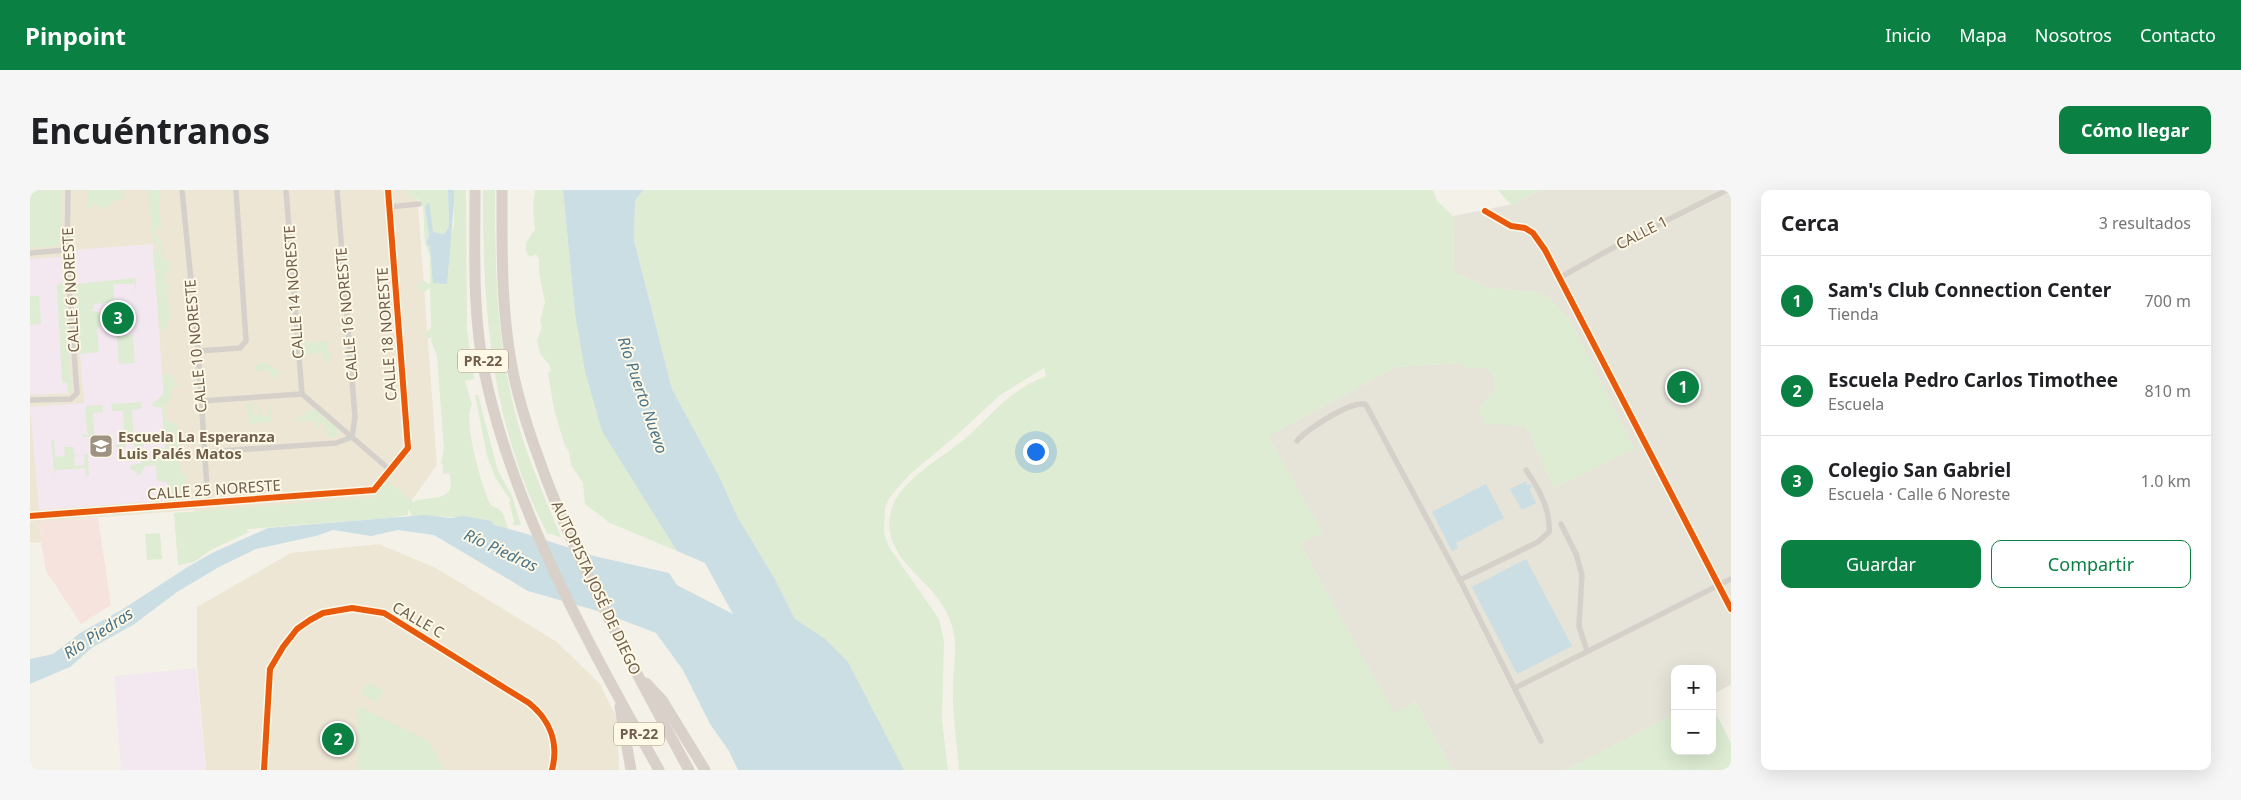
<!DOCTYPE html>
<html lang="es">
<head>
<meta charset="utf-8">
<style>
	body { margin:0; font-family:"Noto Sans",sans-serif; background:#f6f6f6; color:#202124 }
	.controls { position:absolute; right:15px; bottom:15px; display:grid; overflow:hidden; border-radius:10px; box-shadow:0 5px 20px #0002 }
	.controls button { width:45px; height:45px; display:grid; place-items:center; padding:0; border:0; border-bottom:1px solid #e0e0e0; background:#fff; color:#202124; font:25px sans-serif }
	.you { position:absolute; left:1005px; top:261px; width:18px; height:18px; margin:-12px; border:4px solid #fff; border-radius:50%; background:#1a73e8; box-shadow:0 0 0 8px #1a73e833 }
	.badge { display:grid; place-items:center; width:32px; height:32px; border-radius:50%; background:#0b8043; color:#fff; font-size:16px; font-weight:700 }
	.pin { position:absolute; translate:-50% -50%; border:2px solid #fff; box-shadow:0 1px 5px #0006 }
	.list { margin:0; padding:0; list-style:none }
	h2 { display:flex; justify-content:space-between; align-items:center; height:65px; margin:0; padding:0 20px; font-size:21px }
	h2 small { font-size:16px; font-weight:400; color:#757577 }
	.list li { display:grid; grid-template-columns:32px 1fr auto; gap:15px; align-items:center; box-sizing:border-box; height:90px; padding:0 20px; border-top:1px solid #e0e0e0 }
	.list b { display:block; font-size:19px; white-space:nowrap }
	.list p { margin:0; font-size:16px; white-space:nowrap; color:#757577 }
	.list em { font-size:16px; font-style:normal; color:#757577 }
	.actions { display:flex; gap:10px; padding:15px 20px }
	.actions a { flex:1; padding:11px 0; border:1px solid #0b8043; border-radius:10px; text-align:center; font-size:18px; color:#0b8043 }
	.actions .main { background:#0b8043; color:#fff }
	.map { position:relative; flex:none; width:1701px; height:580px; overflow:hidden; border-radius:10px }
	header { display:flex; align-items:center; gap:30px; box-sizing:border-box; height:70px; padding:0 25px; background:#0b8043; color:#fff }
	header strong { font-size:24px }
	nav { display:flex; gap:28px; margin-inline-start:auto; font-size:18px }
	.intro { display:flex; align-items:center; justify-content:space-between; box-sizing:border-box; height:120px; padding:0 30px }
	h1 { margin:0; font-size:35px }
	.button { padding:12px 22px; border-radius:10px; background:#0b8043; color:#fff; font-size:18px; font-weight:700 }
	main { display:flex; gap:30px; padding:0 30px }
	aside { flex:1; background:#fff; border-radius:10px; box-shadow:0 5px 20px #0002 }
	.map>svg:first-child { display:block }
	.residential { fill:#ede6d5 }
	.industrial { fill:#e6e3d9 }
	.education { fill:#f3e8f0 }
	.medical { fill:#f6e3de }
	.green { fill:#ddecd3 }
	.water { fill:#cadee4 }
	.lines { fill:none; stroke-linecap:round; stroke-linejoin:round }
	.street { stroke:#d6d0ca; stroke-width:5.5 }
	.highway { stroke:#d9d1c9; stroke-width:11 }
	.cycleway-casing { stroke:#fef9e7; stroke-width:9 }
	.cycleway { stroke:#e8590c; stroke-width:6 }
	.labels { text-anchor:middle; stroke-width:4; stroke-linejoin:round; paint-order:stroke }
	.shield { fill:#fef9e7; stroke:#9b8c79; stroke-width:1 }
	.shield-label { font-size:14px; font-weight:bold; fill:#705e4a }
	.street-label { font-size:15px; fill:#705e4a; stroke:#fef9e7 }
	.poi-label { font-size:15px; font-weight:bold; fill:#705e4a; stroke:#fef9e7; text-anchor:start }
	.water-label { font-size:16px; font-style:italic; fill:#497489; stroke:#fef9e7 }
</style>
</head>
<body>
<header>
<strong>Pinpoint</strong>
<nav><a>Inicio</a><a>Mapa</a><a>Nosotros</a><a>Contacto</a></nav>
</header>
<div class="intro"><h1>Encuéntranos</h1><a class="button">Cómo llegar</a></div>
<main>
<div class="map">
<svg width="1701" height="580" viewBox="0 0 1701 580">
	<rect width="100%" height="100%" fill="#f4f2e8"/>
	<g class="residential">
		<path d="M 0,0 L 387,0 L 407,275 L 382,310 L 377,319 L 378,325 L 205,340 L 163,320 L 10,332 L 11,352 L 0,353 Z"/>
		<path d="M 349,354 L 406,378 L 527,452 L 570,494 L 587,529 L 589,580 L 176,580 L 167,476 L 167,417 L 261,363 Z"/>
	</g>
	<path class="industrial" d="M 1511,0 L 1701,0 L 1701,495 L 1682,504 L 1682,479 L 1645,479 L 1645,524 L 1536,580 L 1423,580 L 1385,512 L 1364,524 L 1270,354 L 1292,342 L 1238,246 L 1366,177 L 1430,173 L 1440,179 L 1455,176 L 1464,186 L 1465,200 L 1449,217 L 1496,236 L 1524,298 L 1604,259 L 1540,130 L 1518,107 L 1506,102 L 1459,98 L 1424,82 L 1423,26 L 1483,14 Z"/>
	<g class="education">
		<path d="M 123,54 L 141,310 L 9,320 L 0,217 L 54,213 L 42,60 Z"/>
		<path d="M 31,67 L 42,203 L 3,205 L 0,204 L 0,69 Z"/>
		<path d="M 166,478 L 176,580 L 91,580 L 84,486 Z"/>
	</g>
	<path class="medical" d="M 68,328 L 81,415 L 51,434 L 16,381 L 11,352 L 10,332 Z"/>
	<g class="green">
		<path d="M 0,0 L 32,0 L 30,53 L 27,56 L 0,58 Z"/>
		<path d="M 58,0 L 93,0 L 94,10 L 86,9 L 75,20 L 65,14 L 58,20 Z"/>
		<path d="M 118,0 L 129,0 L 131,39 L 126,39 L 126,48 L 131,48 L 133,68 L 139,71 L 139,81 L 135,82 L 135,94 L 139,95 L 139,98 L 136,98 L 139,117 L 138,137 L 131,142 L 129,135 L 125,83 L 129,82 L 129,80 L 124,80 L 123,61 L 128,60 L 127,52 L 124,52 L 123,48 Z"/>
		<path d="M 378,0 L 418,0 L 419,37 L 414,44 L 403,42 L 395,17 L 399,45 L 397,49 L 400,57 L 402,70 L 420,48 L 424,34 L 424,0 L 436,0 L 437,140 L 444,189 L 435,191 L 442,215 C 432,228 452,296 459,312 C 461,317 467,317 471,321 C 475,326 476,333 478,339 L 464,335 L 460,331 C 434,327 409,326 382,326 L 378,319 L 378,325 L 360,328 L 216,339 L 219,342 L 181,360 L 164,372 L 148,375 L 144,323 L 345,307 L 358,292 L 382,310 L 382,312 C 399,304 428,315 419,283 L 413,284 L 413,276 L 411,273 L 414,260 L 407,166 L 401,151 L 402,147 L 398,149 L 395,144 L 401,138 L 400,98 L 393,103 L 387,97 L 392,90 L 400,94 L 400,66 L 395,53 L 393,17 L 388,8 L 384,12 L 383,6 L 378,7 Z"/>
		<path d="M 453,0 L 465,0 C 465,75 466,149 485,222 C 496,265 514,306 531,347 L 517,343 C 460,232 453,121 453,0 Z"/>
		<path d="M 505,0 L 533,0 L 545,123 L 626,327 L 647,361 L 580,333 L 555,314 L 553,293 L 541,275 L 539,261 L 535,256 L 524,219 L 518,183 L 521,180 L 519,174 L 511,165 L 507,151 L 512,137 L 510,131 L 515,112 L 509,83 L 509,69 L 506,64 L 501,67 C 490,59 498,48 505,40 L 503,19 Z"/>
		<path d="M 613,0 L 1403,0 L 1407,11 L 1423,26 L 1424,82 L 1459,98 L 1506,102 L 1518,107 L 1540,130 L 1605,259 L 1524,298 L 1496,236 L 1454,234 L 1449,217 L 1465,200 L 1464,186 L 1455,177 L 1440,179 L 1430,173 L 1366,177 L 1238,246 L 1293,343 L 1270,354 L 1364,523 L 1385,512 L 1423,580 L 929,580 C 927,553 922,524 923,497 C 923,479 927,462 924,444 C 915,397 872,384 861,347 C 857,334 860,318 867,307 C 884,282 913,267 936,248 C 966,221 977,202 1016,186 L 1014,178 L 970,205 L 928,244 L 880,284 L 859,308 L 855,318 L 854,343 L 859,357 L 909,429 L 914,451 L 912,530 L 918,580 L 874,580 L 794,448 L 765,429 L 745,389 L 707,326 L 689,286 L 642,199 L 604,49 L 605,11 Z"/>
		<path d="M 1468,0 L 1511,0 L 1481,15 Z"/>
		<path d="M 106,88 L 106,104 L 105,94 L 83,94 L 84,112 L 64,114 L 64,119 L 60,120 L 69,122 L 75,128 L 71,136 L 67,137 L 69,162 L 50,164 L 45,94 Z"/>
		<path d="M 33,92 L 42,203 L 38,203 L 37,193 L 32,193 L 27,95 Z"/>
		<path d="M 0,106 L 9,106 L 11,134 L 0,135 Z"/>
		<path d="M 103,145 L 105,173 L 89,174 L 87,146 Z"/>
		<path d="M 298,151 L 298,162 L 301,162 L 298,173 L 295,173 L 294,163 L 275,164 L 274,153 Z"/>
		<path d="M 234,171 L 250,182 L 246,189 L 242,189 L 239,181 L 231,180 L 227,182 L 224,178 Z"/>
		<path d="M 136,184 L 143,185 L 143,191 L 148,195 L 147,197 L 141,198 L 141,206 L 137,214 L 134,215 L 136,231 L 147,234 L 147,263 L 151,284 L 155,284 L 156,295 L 152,296 L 154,303 L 157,303 L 154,311 L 141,310 L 137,292 L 127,291 L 126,275 L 115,276 L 110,285 L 104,280 L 101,280 L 100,275 L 112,273 L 112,260 L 115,260 L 114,271 L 128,270 L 127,260 L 123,259 L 135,258 L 132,217 L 124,217 L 122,214 L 134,203 L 132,186 Z"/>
		<path d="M 445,205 L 448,205 L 468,281 L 482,306 L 491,335 L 483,335 L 484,331 L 479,312 L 481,311 L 466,289 L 457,266 Z"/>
		<path d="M 111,212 L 112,218 L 102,220 L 104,250 L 114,249 L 114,256 L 104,257 L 103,253 L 96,254 L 96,257 L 86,258 L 86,255 L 95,254 L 93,221 L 82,221 L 81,214 Z"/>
		<path d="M 239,213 L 241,213 L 242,232 L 219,234 L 218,217 L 215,215 L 222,214 L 223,225 L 229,224 L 227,214 L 230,214 L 231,227 L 240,226 Z"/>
		<path d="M 72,215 L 73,222 L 63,223 L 65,256 L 75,256 L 75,259 L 61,260 L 60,247 L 53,247 L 52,244 L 58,245 L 55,222 L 56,216 Z"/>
		<path d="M 279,219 L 290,222 L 291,226 L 306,236 L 308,246 L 299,248 L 294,233 L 289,233 L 289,237 L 286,239 L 285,231 L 276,232 L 274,229 L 267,231 L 266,227 L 273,227 Z"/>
		<path d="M 21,250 L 24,250 L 25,267 L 35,266 L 34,257 L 44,257 L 44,265 L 49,266 L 44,267 L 45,276 L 55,275 L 54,264 L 58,264 L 59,286 L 56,286 L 55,278 L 25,280 L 25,289 Z"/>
		<path d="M 130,343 L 132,369 L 117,370 L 115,344 Z"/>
		<path d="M 337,492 L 353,501 L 346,513 L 331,503 Z"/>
		<path d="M 328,516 L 397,550 L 415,580 L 328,580 Z"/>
		<path d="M 1682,516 L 1701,553 L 1701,580 L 1536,580 L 1645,524 L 1645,561 L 1682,561 Z"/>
	</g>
	<g class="water">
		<path d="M 418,0 L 424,0 L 424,13 L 417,94 L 403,93 L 400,57 L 396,53 L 399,45 L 395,17 L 399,12 L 403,42 L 414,44 L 419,37 Z"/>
		<path d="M 533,0 L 613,0 L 605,11 L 604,50 L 642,199 L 689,286 L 707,326 L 745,389 L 765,429 L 794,448 L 818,472 L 874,580 L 708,580 L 699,561 L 680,534 L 653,480 L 626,443 L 571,422 L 498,401 L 404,345 L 368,340 L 341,346 L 303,340 L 286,346 L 226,359 L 189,377 L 147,402 L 103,435 L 63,457 L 40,477 L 0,494 L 0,469 L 23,464 L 50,443 L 93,419 L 156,378 L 182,363 L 238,338 L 395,325 L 421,328 L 433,326 L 461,331 L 464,335 L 497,344 L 564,366 L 639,383 L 647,395 L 703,424 L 675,373 L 647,361 L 572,241 L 555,181 L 545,123 Z"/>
		<path d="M 1497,291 L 1496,295 L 1500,294 L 1502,297 L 1499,299 L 1506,313 L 1492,320 L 1480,299 Z"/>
		<path d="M 1456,294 L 1474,328 L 1426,353 L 1428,358 L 1422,361 L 1402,322 Z"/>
		<path d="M 1496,369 L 1542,456 L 1487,484 L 1442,397 Z"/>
	</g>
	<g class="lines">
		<g class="street">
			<path d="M 152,0 L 168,161 L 178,313"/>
			<path d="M 256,0 L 272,204"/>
			<path d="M 359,17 L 389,14"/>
			<path d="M 1455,21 L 1481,36 L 1495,38 L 1503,43 L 1515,60 L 1701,419"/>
			<path d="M 0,63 L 36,60"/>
			<path d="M 1529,88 L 1586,56 L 1697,0"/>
			<path d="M 168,161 L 210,158 L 216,151 L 206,0"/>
			<path d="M 0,210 L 41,209 L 47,203 L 37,67 L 38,0"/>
			<path d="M 171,211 L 272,204 L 360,280"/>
			<path d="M 1267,251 C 1275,240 1325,208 1336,215 L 1430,390 L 1511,551"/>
			<path d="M 175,262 L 306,253 L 322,247 L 325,227 L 307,0"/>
			<path d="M 0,326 L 344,300 L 378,258 L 358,0"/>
			<path d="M 1531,334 L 1546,364 L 1552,385 L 1549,436 L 1557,461"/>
			<path d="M 1430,390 L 1508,352 L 1519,342 C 1521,321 1508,297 1496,280"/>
			<path d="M 1485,498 L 1701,389"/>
			<path d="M 234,580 L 240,479 L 253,457 L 267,439 L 280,430 L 293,423 L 322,418 L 354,423 L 499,513 C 520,530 529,553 522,580"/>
		</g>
		<g class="highway">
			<path d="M 445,0 C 445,61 442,125 455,185 C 484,322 561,459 629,580"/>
			<path d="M 472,0 C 472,59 471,118 482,177 C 490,218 504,256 519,296 C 558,395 608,487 659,580"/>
			<path d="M 616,493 L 632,510 L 675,580"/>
			<path d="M 590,517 L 601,580"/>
		</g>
		<g class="cycleway-casing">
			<g id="cycleway">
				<path d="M 1455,21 L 1481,36 L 1495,38 L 1503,43 L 1515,60 L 1701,419"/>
				<path d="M 0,326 L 344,300 L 378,258 L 358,0"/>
				<path d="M 234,580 L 240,479 L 253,457 L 267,439 L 280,430 L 293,423 L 322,418 L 354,423 L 499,513 C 520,530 529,553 522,580"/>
			</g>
		</g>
		<use href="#cycleway" class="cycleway"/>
	</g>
	<defs>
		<g id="school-square" transform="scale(1.25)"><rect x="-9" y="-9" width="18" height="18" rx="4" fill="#9e9281" stroke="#fef9e7"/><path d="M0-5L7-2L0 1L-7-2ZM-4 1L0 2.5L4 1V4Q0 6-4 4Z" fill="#fff"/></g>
	</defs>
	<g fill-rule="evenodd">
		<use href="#school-square" x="71" y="256"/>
	</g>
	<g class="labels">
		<g class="shield">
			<rect x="428" y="159.5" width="50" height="23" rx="4"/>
			<rect x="584" y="532.5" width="50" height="23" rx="4"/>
		</g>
		<g class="shield-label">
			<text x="453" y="176">PR-22</text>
			<text x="609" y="549">PR-22</text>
		</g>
		<g class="street-label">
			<text transform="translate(1612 43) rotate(-27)" y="5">CALLE 1</text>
			<text transform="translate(41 100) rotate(-93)" y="5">CALLE 6 NORESTE</text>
			<text transform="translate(264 102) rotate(-94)" y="5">CALLE 14 NORESTE</text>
			<text transform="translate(317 124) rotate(-95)" y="5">CALLE 16 NORESTE</text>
			<text transform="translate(357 144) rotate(-94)" y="5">CALLE 18 NORESTE</text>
			<text transform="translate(166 156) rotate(-95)" y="5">CALLE 10 NORESTE</text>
			<text transform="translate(184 300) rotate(-4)" y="5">CALLE 25 NORESTE</text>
			<text transform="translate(566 398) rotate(65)" y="5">AUTOPISTA JOSÉ DE DIEGO</text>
			<text transform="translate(388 430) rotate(30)" y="5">CALLE C</text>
		</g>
		<g class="poi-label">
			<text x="88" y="252">Escuela La Esperanza<tspan x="88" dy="17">Luis Palés Matos</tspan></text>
		</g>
		<g class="water-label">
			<text transform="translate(613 205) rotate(71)" y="6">Río Puerto Nuevo</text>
			<text transform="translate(471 360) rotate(25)" y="6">Río Piedras</text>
			<text transform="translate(68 443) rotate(-33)" y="6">Río Piedras</text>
		</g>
	</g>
</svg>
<div class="controls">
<button>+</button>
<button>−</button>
</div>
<div class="you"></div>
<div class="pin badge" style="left:1653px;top:197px">1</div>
<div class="pin badge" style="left:308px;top:549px">2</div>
<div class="pin badge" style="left:88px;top:128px">3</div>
</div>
<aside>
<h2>Cerca<small>3 resultados</small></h2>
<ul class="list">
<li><span class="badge">1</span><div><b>Sam's Club Connection Center</b><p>Tienda</p></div><em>700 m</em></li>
<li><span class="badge">2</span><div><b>Escuela Pedro Carlos Timothee</b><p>Escuela</p></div><em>810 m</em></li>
<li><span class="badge">3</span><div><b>Colegio San Gabriel</b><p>Escuela · Calle 6 Noreste</p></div><em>1.0 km</em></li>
</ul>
<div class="actions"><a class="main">Guardar</a><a>Compartir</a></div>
</aside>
</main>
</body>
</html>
